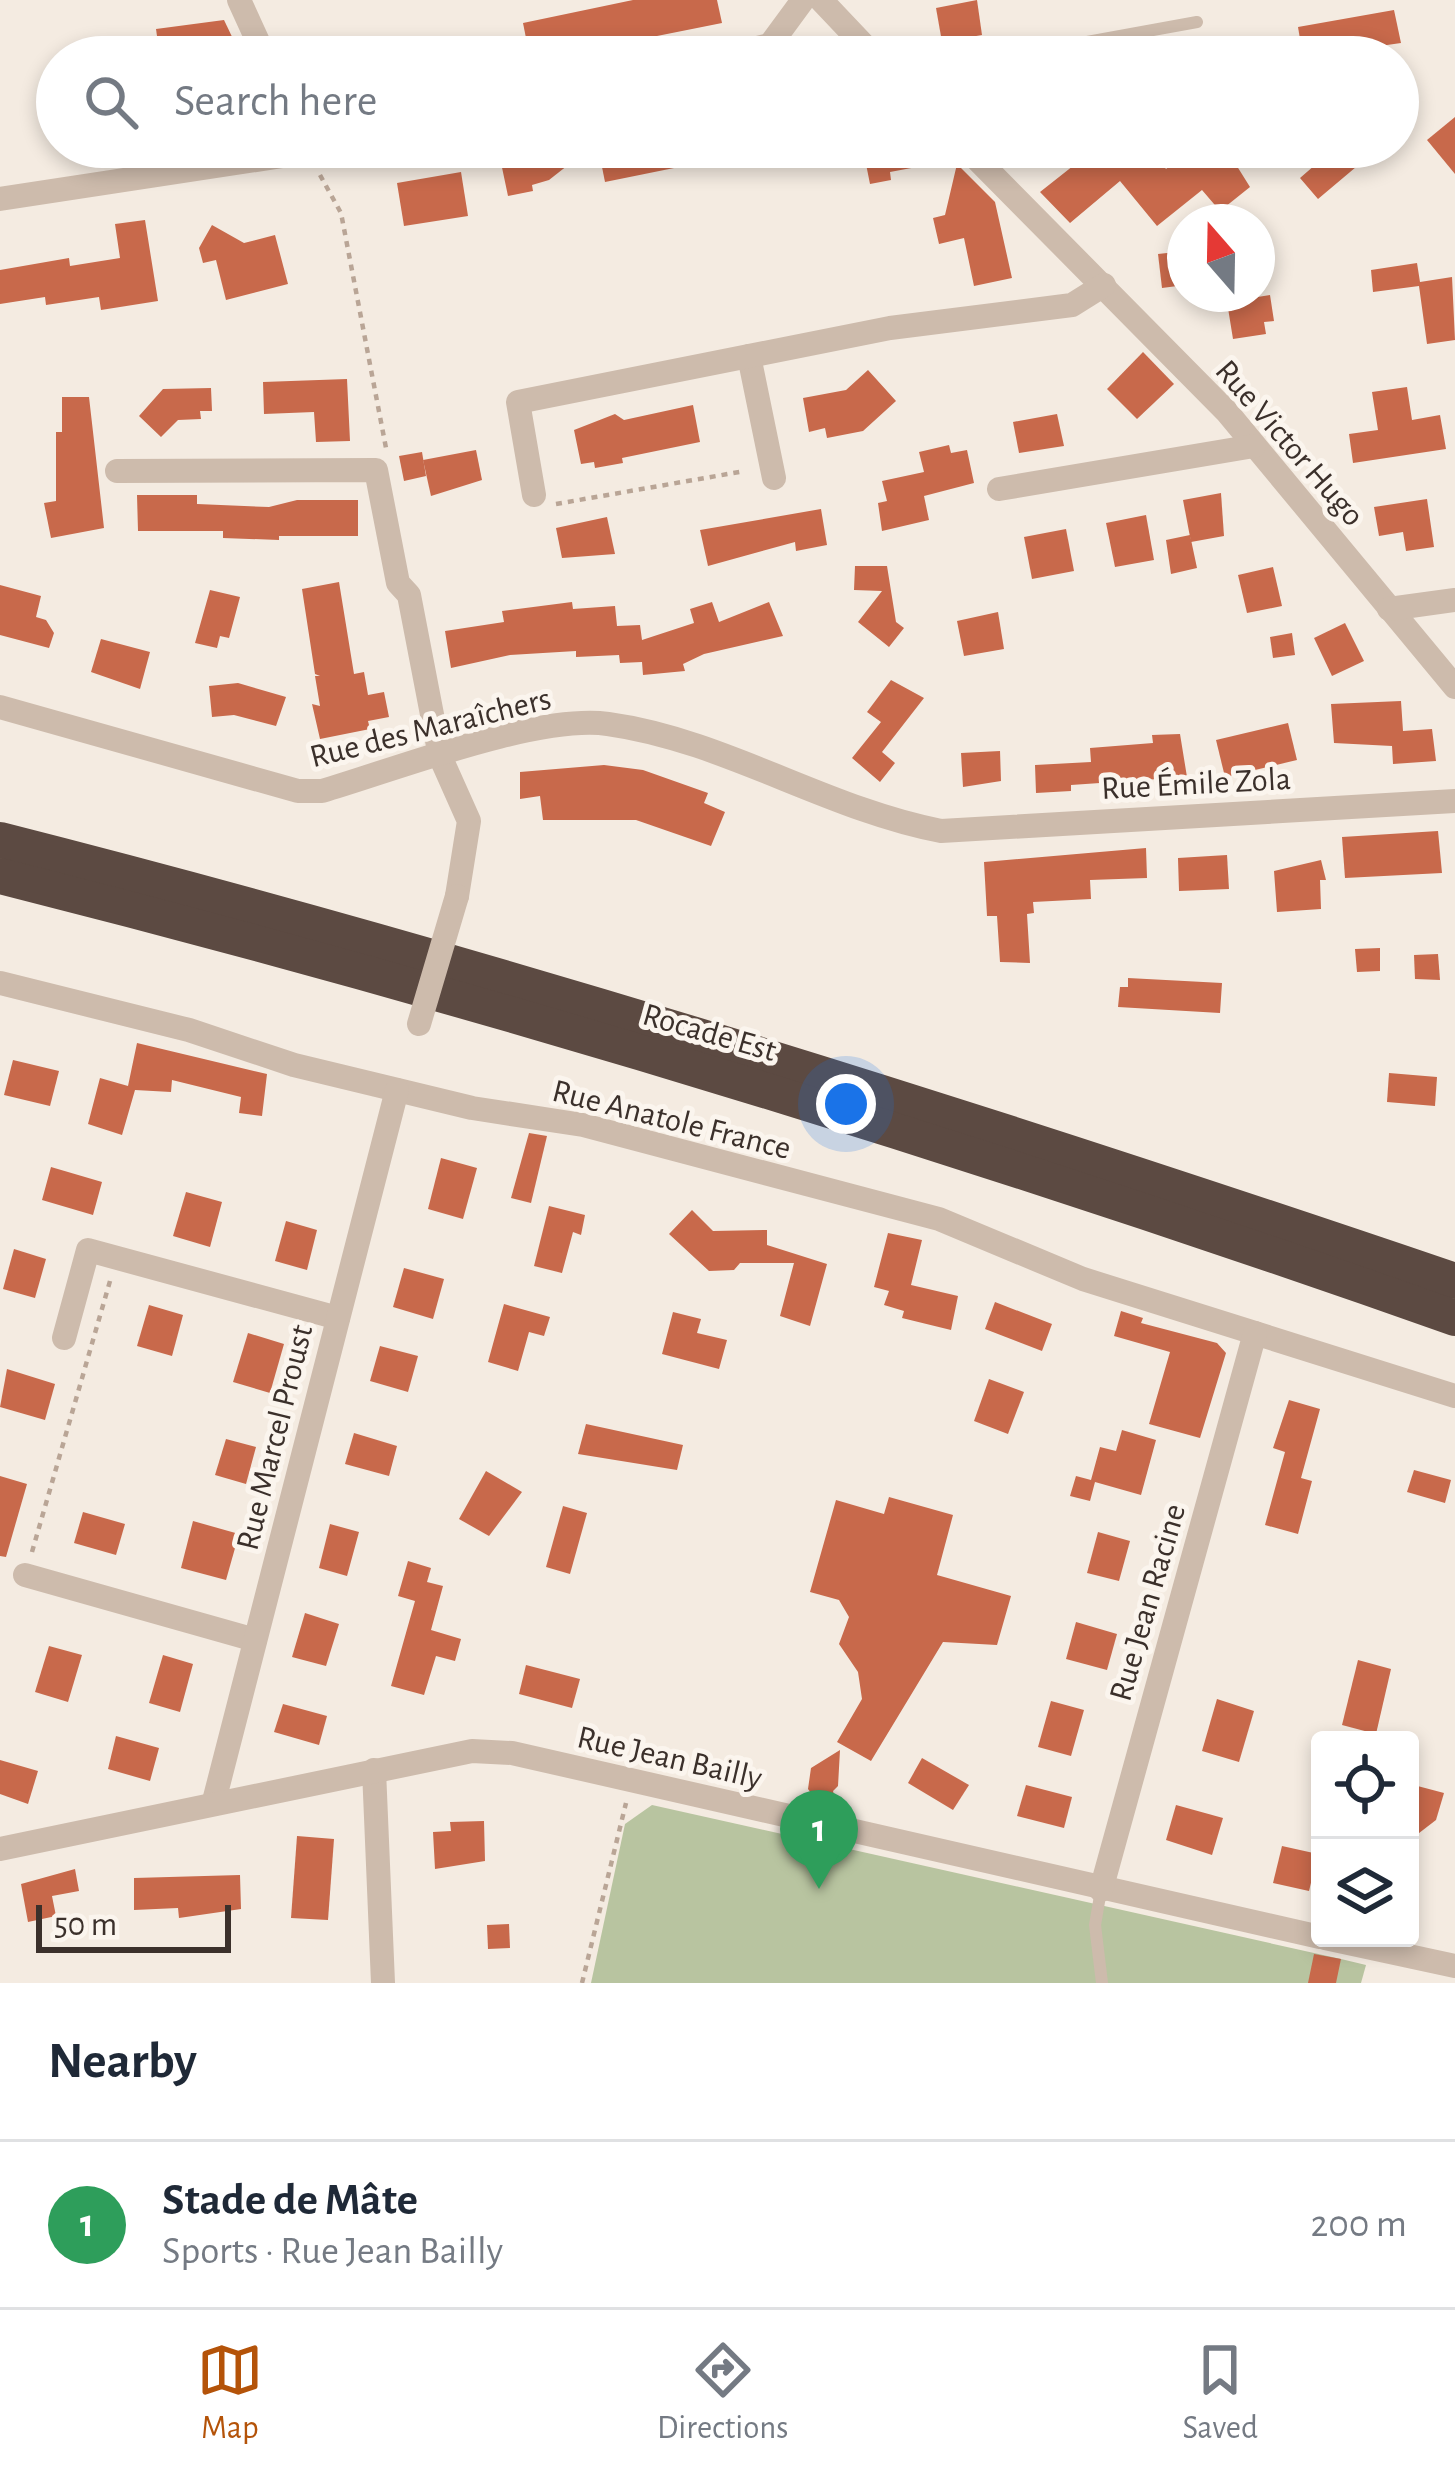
<!DOCTYPE html>
<html lang="en">
<head>
<meta charset="utf-8">
<style>
	body { margin:0; font-family:"Alegreya Sans",sans-serif; background:#f6f6f7; color:#1f2937 }
	.controls { position:absolute; right:36px; bottom:36px; display:grid; overflow:hidden; border-radius:12px; box-shadow:0 6px 18px #0003 }
	.controls button { width:108px; height:108px; display:grid; place-items:center; padding:0; border:0; border-bottom:3px solid #e0e1e3; background:#fff; color:#1f2937; font:60px sans-serif }
	.compass { position:absolute; left:1167px; top:204px; width:108px; height:108px; border-radius:50%; background:#fff; box-shadow:0 6px 18px #0003; rotate:340deg }
	.scale { position:absolute; left:36px; bottom:30px; width:195px; box-sizing:border-box; padding-left:12px; border:6px solid #3b302b; border-top:0; font-size:33px; line-height:42px; white-space:nowrap; color:#3b302b; -webkit-text-stroke:9px #fbf5ee; paint-order:stroke }
	.you { position:absolute; left:846px; top:1104px; width:42px; height:42px; margin:-30px; border:9px solid #fff; border-radius:50%; background:#1a73e8; box-shadow:0 0 0 18px #1a73e833 }
	.badge { display:grid; place-items:center; width:78px; height:78px; border-radius:50%; background:#b45309; color:#fff; font-size:39px; font-weight:700 }
	.pin { position:absolute; translate:-50% -99px; filter:drop-shadow(0 3px 6px #0008) }
	.pin::after { content:''; position:absolute; top:63px; width:42px; height:36px; background:inherit; clip-path:polygon(0 0,100% 0,50% 100%) }
	.list { margin:0; padding:0; list-style:none }
	h2 { display:flex; justify-content:space-between; align-items:center; height:156px; margin:0; padding:0 48px; font-size:51px }
	h2 small { font-size:39px; font-weight:400; color:#747a83 }
	.list li { display:grid; grid-template-columns:78px 1fr auto; gap:36px; align-items:center; box-sizing:border-box; height:168px; padding:0 48px; border-top:3px solid #e0e1e3 }
	.list b { display:block; font-size:45px; white-space:nowrap }
	.list p { margin:0; font-size:39px; white-space:nowrap; color:#747a83 }
	.list em { font-size:39px; font-style:normal; color:#747a83 }
	.icon { flex:none; width:66px; height:66px; fill:none; stroke:currentColor; stroke-width:2; stroke-linecap:round; stroke-linejoin:round }
	.map { position:relative; flex:none; width:1455px; height:1983px; overflow:hidden }
	.search { position:absolute; background:#fff; box-shadow:0 6px 18px #0003; left:36px; right:36px; top:36px; height:132px; display:flex; align-items:center; gap:30px; box-sizing:border-box; padding:0 42px; border-radius:66px; color:#747a83; font-size:45px }
	.sheet { height:324px; background:#fff }
	nav { display:flex; justify-content:space-around; align-items:center; box-sizing:border-box; height:168px; border-top:3px solid #e0e1e3; background:#fff; font-size:33px; color:#747a83 }
	nav a { display:grid; justify-items:center; gap:6px }
	nav .on { color:#b45309 }
	.map>svg:first-child { display:block }
	.green { fill:#b8c4a0 }
	.building { fill:#c8694b }
	.lines { fill:none; stroke-linecap:round; stroke-linejoin:round }
	.path { stroke:#b9a596; stroke-width:4.5; stroke-dasharray:6 6; stroke-linecap:butt }
	.lane { stroke:#cdbbac; stroke-width:12 }
	.street { stroke:#cdbbac; stroke-width:24 }
	.highway { stroke:#5c4a42; stroke-width:36 }
	.street-bridge { stroke:#cdbbac; stroke-width:24 }
	.labels { text-anchor:middle; stroke-width:10; stroke-linejoin:round; paint-order:stroke }
	.street-label { font-size:33px; fill:#3b302b; stroke:#fbf5ee }
</style>
</head>
<body>
<div class="map">
<svg width="1455" height="1983" viewBox="0 0 1455 1983">
	<rect width="100%" height="100%" fill="#f4ebe1"/>
	<path class="green" d="M 652,1805 L 1341,1959 L 1366,1965 L 1361,1983 L 591,1983 L 625,1824 Z"/>
	<g class="building">
		<path d="M 633,0 L 717,0 L 722,23 L 557,56 L 528,48 L 523,23 Z"/>
		<path d="M 977,0 L 982,35 L 942,42 L 936,8 Z"/>
		<path d="M 1394,10 L 1401,43 L 1303,57 L 1298,27 Z"/>
		<path d="M 224,20 L 235,43 L 205,57 L 160,57 L 156,29 Z"/>
		<path d="M 1455,117 L 1455,174 L 1427,140 Z"/>
		<path d="M 540,147 L 591,147 L 549,180 L 532,185 L 533,191 L 508,196 L 500,158 Z"/>
		<path d="M 598,147 L 675,147 L 679,167 L 605,182 Z"/>
		<path d="M 898,147 L 949,147 L 954,160 L 890,172 L 891,180 L 870,184 L 864,154 Z"/>
		<path d="M 1097,147 L 1149,147 L 1166,169 L 1194,147 L 1225,147 L 1250,187 L 1220,211 L 1202,190 L 1157,226 L 1120,181 L 1070,223 L 1040,192 Z"/>
		<path d="M 1300,147 L 1339,147 L 1356,167 L 1318,199 L 1300,178 L 1315,165 Z"/>
		<path d="M 957,164 L 995,202 L 1012,278 L 974,286 L 964,238 L 939,244 L 933,218 L 945,215 Z"/>
		<path d="M 461,172 L 468,216 L 404,226 L 397,183 Z"/>
		<path d="M 145,220 L 158,301 L 101,310 L 99,297 L 46,305 L 45,297 L 0,304 L 0,270 L 69,258 L 70,266 L 120,258 L 115,224 Z"/>
		<path d="M 212,225 L 244,243 L 275,235 L 288,284 L 226,300 L 216,260 L 203,263 L 199,248 Z"/>
		<path d="M 1185,251 L 1185,285 L 1162,288 L 1158,254 Z"/>
		<path d="M 1417,263 L 1420,282 L 1452,277 L 1455,340 L 1427,344 L 1419,286 L 1373,292 L 1371,270 Z"/>
		<path d="M 1270,295 L 1274,321 L 1264,322 L 1266,334 L 1233,339 L 1227,302 Z"/>
		<path d="M 1143,352 L 1174,384 L 1137,419 L 1107,389 Z"/>
		<path d="M 868,370 L 896,401 L 863,431 L 827,438 L 825,428 L 809,432 L 803,398 L 846,390 Z"/>
		<path d="M 347,379 L 350,441 L 316,442 L 314,412 L 264,414 L 263,382 Z"/>
		<path d="M 1407,387 L 1412,420 L 1440,415 L 1446,449 L 1353,463 L 1349,434 L 1378,430 L 1372,392 Z"/>
		<path d="M 211,388 L 212,411 L 200,411 L 201,419 L 178,420 L 161,437 L 139,416 L 163,389 Z"/>
		<path d="M 62,397 L 89,397 L 104,528 L 51,538 L 44,503 L 56,501 L 56,432 L 62,432 Z"/>
		<path d="M 693,405 L 700,442 L 622,458 L 623,463 L 595,468 L 594,462 L 581,464 L 574,430 L 615,414 L 624,420 Z"/>
		<path d="M 1057,414 L 1064,446 L 1019,453 L 1013,422 Z"/>
		<path d="M 949,445 L 951,453 L 967,450 L 974,483 L 924,496 L 929,520 L 882,531 L 878,503 L 887,501 L 882,481 L 924,472 L 919,452 Z"/>
		<path d="M 476,450 L 482,480 L 431,496 L 423,460 Z"/>
		<path d="M 422,452 L 426,476 L 404,481 L 399,456 Z"/>
		<path d="M 1221,493 L 1224,536 L 1191,542 L 1183,500 Z"/>
		<path d="M 137,495 L 197,495 L 197,504 L 269,507 L 297,500 L 358,500 L 358,536 L 279,536 L 279,540 L 223,538 L 223,531 L 138,531 Z"/>
		<path d="M 1427,499 L 1434,547 L 1406,551 L 1403,532 L 1379,536 L 1374,507 Z"/>
		<path d="M 821,509 L 827,545 L 796,551 L 795,542 L 708,566 L 700,530 Z"/>
		<path d="M 1146,515 L 1154,560 L 1115,567 L 1106,523 Z"/>
		<path d="M 607,517 L 615,554 L 562,558 L 556,528 Z"/>
		<path d="M 1066,529 L 1074,571 L 1032,579 L 1024,537 Z"/>
		<path d="M 1190,535 L 1197,568 L 1171,574 L 1166,540 Z"/>
		<path d="M 855,566 L 887,566 L 896,622 L 904,628 L 889,647 L 858,622 L 882,591 L 854,590 Z"/>
		<path d="M 1273,567 L 1282,606 L 1247,613 L 1238,575 Z"/>
		<path d="M 339,582 L 354,674 L 364,672 L 368,695 L 384,692 L 389,717 L 368,721 L 370,729 L 320,739 L 312,704 L 320,706 L 315,676 L 320,676 L 315,674 L 302,589 Z"/>
		<path d="M 0,585 L 41,596 L 36,617 L 46,620 L 54,633 L 49,648 L 0,635 Z"/>
		<path d="M 210,590 L 240,597 L 229,638 L 220,636 L 217,648 L 195,643 Z"/>
		<path d="M 572,602 L 573,609 L 615,606 L 617,626 L 640,625 L 642,640 L 694,623 L 690,609 L 712,602 L 719,622 L 769,602 L 783,636 L 704,654 L 683,664 L 685,671 L 643,675 L 642,662 L 620,663 L 619,655 L 576,657 L 576,651 L 510,655 L 451,668 L 445,631 L 504,622 L 502,611 Z"/>
		<path d="M 998,612 L 1004,649 L 964,656 L 957,621 Z"/>
		<path d="M 1345,623 L 1364,661 L 1332,676 L 1314,638 Z"/>
		<path d="M 1292,633 L 1295,655 L 1273,658 L 1270,637 Z"/>
		<path d="M 101,639 L 150,652 L 140,689 L 91,672 Z"/>
		<path d="M 891,680 L 924,698 L 882,752 L 895,763 L 880,782 L 852,758 L 881,722 L 867,712 Z"/>
		<path d="M 238,683 L 286,697 L 276,726 L 234,715 L 212,717 L 209,686 Z"/>
		<path d="M 1401,701 L 1403,731 L 1432,729 L 1436,761 L 1393,764 L 1392,746 L 1334,743 L 1331,704 Z"/>
		<path d="M 1288,723 L 1297,760 L 1225,777 L 1216,740 Z"/>
		<path d="M 1180,734 L 1187,777 L 1071,785 L 1071,791 L 1036,793 L 1035,765 L 1091,762 L 1090,748 L 1153,743 L 1152,735 Z"/>
		<path d="M 1000,751 L 1001,781 L 963,787 L 961,753 Z"/>
		<path d="M 604,765 L 643,770 L 708,793 L 704,803 L 725,812 L 711,846 L 636,820 L 543,820 L 540,796 L 520,799 L 520,772 Z"/>
		<path d="M 1438,831 L 1442,873 L 1345,878 L 1342,837 Z"/>
		<path d="M 1146,848 L 1147,878 L 1090,880 L 1091,899 L 1033,902 L 1034,913 L 1027,914 L 1030,963 L 1000,962 L 997,916 L 987,916 L 984,862 Z"/>
		<path d="M 1227,855 L 1229,889 L 1179,891 L 1178,858 Z"/>
		<path d="M 1321,860 L 1326,880 L 1320,880 L 1321,909 L 1277,912 L 1274,871 Z"/>
		<path d="M 1380,948 L 1380,971 L 1357,972 L 1355,949 Z"/>
		<path d="M 1438,954 L 1440,980 L 1415,979 L 1414,955 Z"/>
		<path d="M 1128,978 L 1222,983 L 1220,1013 L 1118,1007 L 1120,987 L 1128,987 Z"/>
		<path d="M 137,1043 L 267,1074 L 262,1116 L 239,1113 L 241,1097 L 172,1080 L 171,1092 L 135,1090 L 122,1135 L 88,1124 L 100,1078 L 128,1086 Z"/>
		<path d="M 13,1060 L 59,1071 L 50,1106 L 4,1095 Z"/>
		<path d="M 1389,1073 L 1437,1077 L 1435,1106 L 1387,1102 Z"/>
		<path d="M 529,1133 L 547,1136 L 531,1203 L 511,1198 Z"/>
		<path d="M 441,1158 L 477,1168 L 463,1219 L 428,1209 Z"/>
		<path d="M 51,1167 L 102,1182 L 93,1215 L 42,1200 Z"/>
		<path d="M 186,1192 L 222,1202 L 210,1247 L 173,1236 Z"/>
		<path d="M 549,1206 L 585,1215 L 581,1235 L 573,1232 L 562,1273 L 534,1266 Z"/>
		<path d="M 692,1210 L 713,1231 L 767,1230 L 767,1245 L 827,1264 L 810,1326 L 780,1316 L 794,1263 L 740,1263 L 734,1270 L 709,1271 L 669,1234 Z"/>
		<path d="M 286,1221 L 317,1230 L 307,1270 L 275,1261 Z"/>
		<path d="M 888,1233 L 922,1240 L 911,1285 L 958,1296 L 951,1330 L 902,1318 L 904,1311 L 884,1305 L 889,1291 L 874,1287 Z"/>
		<path d="M 14,1249 L 46,1259 L 35,1298 L 3,1289 Z"/>
		<path d="M 404,1268 L 444,1279 L 433,1319 L 393,1307 Z"/>
		<path d="M 995,1302 L 1052,1324 L 1042,1351 L 985,1329 Z"/>
		<path d="M 504,1304 L 550,1317 L 544,1336 L 529,1332 L 518,1371 L 488,1362 Z"/>
		<path d="M 149,1305 L 183,1315 L 172,1356 L 137,1346 Z"/>
		<path d="M 1121,1311 L 1143,1318 L 1141,1323 L 1217,1343 L 1226,1353 L 1200,1438 L 1149,1424 L 1170,1352 L 1114,1336 Z"/>
		<path d="M 673,1312 L 701,1319 L 697,1333 L 727,1340 L 719,1369 L 662,1354 Z"/>
		<path d="M 248,1333 L 284,1344 L 270,1393 L 233,1382 Z"/>
		<path d="M 380,1346 L 418,1356 L 408,1392 L 370,1381 Z"/>
		<path d="M 7,1369 L 55,1384 L 45,1420 L 0,1407 Z"/>
		<path d="M 989,1379 L 1024,1392 L 1008,1434 L 974,1421 Z"/>
		<path d="M 1289,1400 L 1320,1409 L 1301,1478 L 1312,1481 L 1298,1534 L 1265,1525 L 1285,1452 L 1273,1448 Z"/>
		<path d="M 586,1424 L 683,1445 L 677,1470 L 578,1454 Z"/>
		<path d="M 1122,1430 L 1156,1440 L 1141,1495 L 1095,1482 L 1090,1501 L 1070,1496 L 1076,1476 L 1091,1480 L 1100,1447 L 1116,1451 Z"/>
		<path d="M 354,1433 L 397,1446 L 389,1476 L 345,1464 Z"/>
		<path d="M 226,1439 L 256,1447 L 246,1484 L 215,1475 Z"/>
		<path d="M 1414,1470 L 1451,1480 L 1445,1503 L 1407,1492 Z"/>
		<path d="M 486,1471 L 522,1492 L 489,1536 L 459,1519 Z"/>
		<path d="M 0,1476 L 27,1484 L 6,1557 L 0,1556 Z"/>
		<path d="M 889,1497 L 953,1515 L 937,1575 L 1011,1596 L 997,1645 L 943,1642 L 871,1761 L 837,1742 L 862,1699 L 858,1672 L 839,1644 L 849,1617 L 839,1600 L 810,1592 L 836,1500 L 884,1514 Z"/>
		<path d="M 563,1506 L 587,1513 L 570,1574 L 546,1567 Z"/>
		<path d="M 83,1512 L 125,1524 L 116,1555 L 74,1543 Z"/>
		<path d="M 193,1521 L 239,1534 L 226,1580 L 181,1568 Z"/>
		<path d="M 330,1524 L 359,1532 L 347,1576 L 319,1568 Z"/>
		<path d="M 1098,1532 L 1130,1541 L 1119,1581 L 1087,1573 Z"/>
		<path d="M 408,1561 L 431,1568 L 427,1582 L 443,1586 L 431,1630 L 461,1639 L 455,1661 L 436,1656 L 424,1695 L 391,1686 L 415,1601 L 398,1596 Z"/>
		<path d="M 305,1613 L 339,1624 L 326,1666 L 292,1657 Z"/>
		<path d="M 1076,1622 L 1117,1634 L 1107,1670 L 1066,1659 Z"/>
		<path d="M 49,1646 L 82,1655 L 68,1702 L 35,1692 Z"/>
		<path d="M 163,1655 L 193,1664 L 180,1712 L 149,1703 Z"/>
		<path d="M 1358,1660 L 1391,1669 L 1376,1734 L 1342,1725 Z"/>
		<path d="M 526,1665 L 580,1679 L 572,1708 L 519,1694 Z"/>
		<path d="M 1217,1699 L 1254,1711 L 1239,1762 L 1202,1751 Z"/>
		<path d="M 1051,1701 L 1084,1710 L 1071,1756 L 1038,1747 Z"/>
		<path d="M 283,1704 L 327,1716 L 319,1745 L 274,1732 Z"/>
		<path d="M 116,1736 L 159,1748 L 150,1781 L 108,1769 Z"/>
		<path d="M 840,1750 L 838,1786 L 833,1791 L 838,1810 L 821,1806 L 808,1789 L 811,1768 Z"/>
		<path d="M 922,1758 L 969,1785 L 953,1810 L 908,1783 Z"/>
		<path d="M 0,1760 L 38,1771 L 28,1804 L 0,1794 Z"/>
		<path d="M 1410,1784 L 1444,1793 L 1436,1820 L 1410,1840 Z"/>
		<path d="M 1026,1785 L 1072,1797 L 1064,1828 L 1017,1816 Z"/>
		<path d="M 1176,1805 L 1223,1818 L 1212,1855 L 1166,1840 Z"/>
		<path d="M 484,1821 L 485,1861 L 435,1869 L 433,1832 L 451,1831 L 450,1822 Z"/>
		<path d="M 297,1836 L 334,1839 L 328,1920 L 291,1918 Z"/>
		<path d="M 1282,1846 L 1318,1854 L 1309,1891 L 1273,1883 Z"/>
		<path d="M 75,1869 L 79,1891 L 52,1896 L 56,1916 L 28,1922 L 21,1884 Z"/>
		<path d="M 240,1875 L 241,1909 L 179,1918 L 178,1908 L 134,1910 L 134,1878 Z"/>
		<path d="M 509,1924 L 510,1948 L 488,1949 L 487,1925 Z"/>
		<path d="M 1314,1954 L 1341,1959 L 1336,1983 L 1308,1983 Z"/>
	</g>
	<g class="lines">
		<g class="path">
			<path d="M 320,175 L 341,213 L 386,448"/>
			<path d="M 556,504 L 745,471"/>
			<path d="M 32,1552 L 110,1281"/>
			<path d="M 582,1983 L 626,1803"/>
		</g>
		<g class="lane">
			<path d="M 1004,57 L 1197,22"/>
			<path d="M 1101,1890 L 1095,1925 L 1102,1983"/>
		</g>
		<g class="street">
			<path d="M 239,0 L 265,57"/>
			<path d="M 821,0 L 875,57"/>
			<path d="M 721,57 L 770,45 L 803,0"/>
			<path d="M 965,147 L 1227,412 L 1455,687"/>
			<path d="M 0,199 L 341,147"/>
			<path d="M 749,356 L 774,478"/>
			<path d="M 117,471 L 376,470 L 398,583 L 409,595 L 440,756 L 469,821 L 457,896"/>
			<path d="M 999,489 L 1254,446"/>
			<path d="M 534,495 L 518,402 L 890,328 L 1072,305 L 1104,285"/>
			<path d="M 1389,609 L 1455,600"/>
			<path d="M 0,707 L 298,791 L 322,791 C 394,770 537,714 608,724 C 724,740 826,809 941,831 L 1455,801"/>
			<path d="M 0,983 L 189,1030 L 294,1065 L 472,1108 L 583,1125 L 939,1219 L 1083,1279 L 1455,1396"/>
			<path d="M 64,1338 L 88,1250 L 338,1318"/>
			<path d="M 25,1575 L 255,1640"/>
			<path d="M 374,1770 L 383,1983"/>
			<path d="M 214,1801 L 397,1090"/>
			<path d="M 0,1849 L 472,1751 L 512,1753 L 1320,1937"/>
			<path d="M 1101,1890 L 1255,1333"/>
			<path d="M 1325,1938 L 1455,1966"/>
		</g>
		<g class="highway">
			<path d="M 0,840 C 492,965 975,1118 1455,1281"/>
			<path d="M 0,876 C 492,1000 976,1149 1455,1318"/>
		</g>
		<path class="street-bridge" d="M 419,1024 L 457,896"/>
	</g>
	<g class="labels">
		<g class="street-label">
			<text transform="translate(1291 442) rotate(49)" y="12">Rue Victor Hugo</text>
			<text transform="translate(430 726) rotate(-14)" y="12">Rue des Maraîchers</text>
			<text transform="translate(1196 782) rotate(-3)" y="12">Rue Émile Zola</text>
			<text transform="translate(710 1031) rotate(16)" y="12">Rocade Est</text>
			<text transform="translate(672 1118) rotate(14)" y="12">Rue Anatole France</text>
			<text transform="translate(273 1437) rotate(-76)" y="12">Rue Marcel Proust</text>
			<text transform="translate(1146 1602) rotate(-74)" y="12">Rue Jean Racine</text>
			<text transform="translate(670 1756) rotate(13)" y="12">Rue Jean Bailly</text>
		</g>
	</g>
</svg>
<div class="controls">
<button><svg class="icon" aria-label="locate" viewBox="0 0 24 24"><circle cx="12" cy="12" r="6"/><path d="M12 2v4M12 18v4M2 12h4M18 12h4"/></svg></button>
<button><svg class="icon" aria-label="layers" viewBox="0 0 24 24"><path d="M12 4l9 5-9 5-9-5zM3 14l9 5 9-5"/></svg></button>
</div>
<svg class="compass" viewBox="-18 -18 36 36"><path d="M0-13l5 13h-10z" fill="#e53935"/><path d="M0 13l5-13h-10z" fill="#747a83"/></svg>
<div class="scale">50 m</div>
<div class="you"></div>
<div class="pin badge" style="left:819px;top:1889px;background:#2e9e5b">1</div>
<div class="search"><svg class="icon" aria-label="search" viewBox="0 0 24 24"><circle cx="10" cy="10" r="6"/><path d="M15 15l6 6"/></svg>Search here</div>
</div>
<section class="sheet">
<h2>Nearby<small></small></h2>
<ul class="list">
<li><span class="badge" style="background:#2e9e5b">1</span><div><b>Stade de Mâte</b><p>Sports · Rue Jean Bailly</p></div><em>200 m</em></li>
</ul>
</section>
<nav>
<a class="on"><svg class="icon" aria-label="map" viewBox="0 0 24 24"><path d="M3 6l6-2 6 2 6-2v14l-6 2-6-2-6 2zM9 4v14M15 6v14"/></svg>Map</a>
<a><svg class="icon" aria-label="directions" viewBox="0 0 24 24"><path d="M12 3l9 9-9 9-9-9zM9 14v-3h6M13 9l2 2-2 2"/></svg>Directions</a>
<a><svg class="icon" aria-label="saved" viewBox="0 0 24 24"><path d="M7 4h10v16l-5-4-5 4z"/></svg>Saved</a>
</nav>
</body>
</html>
